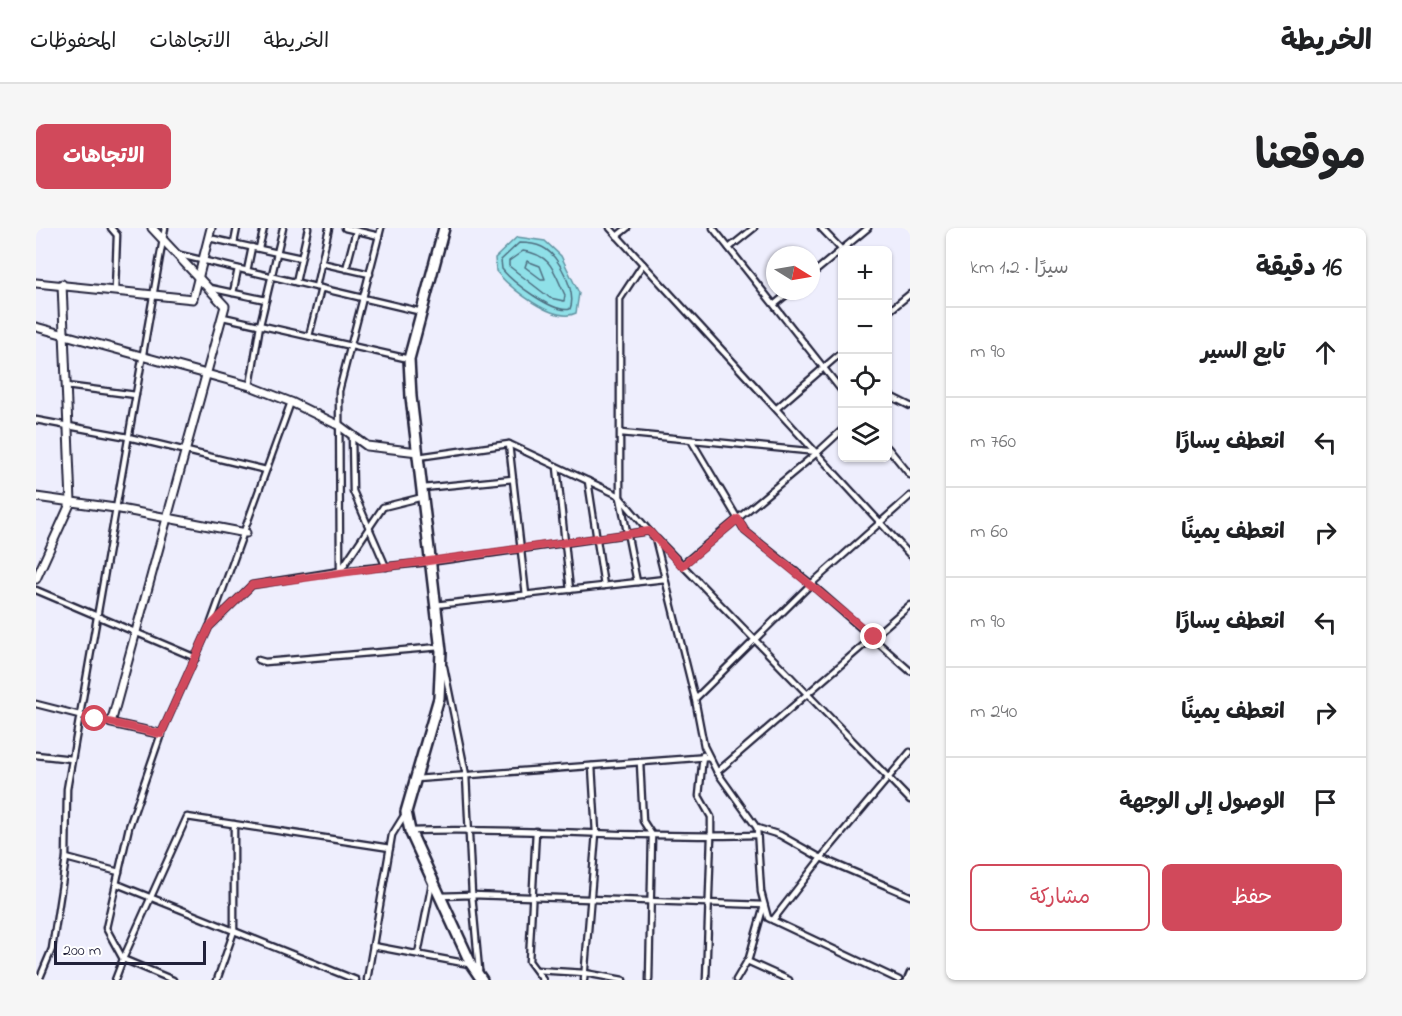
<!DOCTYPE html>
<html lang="ar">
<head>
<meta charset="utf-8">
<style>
	body { margin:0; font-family:"Indie Flower","Playpen Sans Arabic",sans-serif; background:#f6f6f6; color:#202124; direction:rtl }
	.controls { position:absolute; right:18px; top:18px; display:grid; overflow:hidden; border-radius:9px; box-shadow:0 2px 4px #0004 }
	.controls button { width:54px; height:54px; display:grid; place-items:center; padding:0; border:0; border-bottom:2px solid #e0e0e0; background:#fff; color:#202124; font:30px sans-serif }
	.compass { position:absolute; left:730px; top:18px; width:54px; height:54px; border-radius:50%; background:#fff; box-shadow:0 2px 4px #0004; rotate:101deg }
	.scale { position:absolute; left:18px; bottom:15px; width:152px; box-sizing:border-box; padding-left:6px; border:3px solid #22223b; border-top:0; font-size:16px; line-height:21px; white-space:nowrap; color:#22223b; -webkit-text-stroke:4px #fff; paint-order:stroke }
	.stop { position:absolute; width:18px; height:18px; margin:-14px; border:4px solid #d1495b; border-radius:50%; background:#fff }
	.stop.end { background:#d1495b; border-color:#fff; box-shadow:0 2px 6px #0008 }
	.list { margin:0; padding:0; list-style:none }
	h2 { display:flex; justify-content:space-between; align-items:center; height:78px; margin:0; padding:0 24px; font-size:26px }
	h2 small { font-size:20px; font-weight:400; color:#757577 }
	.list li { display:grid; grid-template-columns:39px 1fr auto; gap:18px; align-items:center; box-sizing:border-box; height:90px; padding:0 24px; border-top:2px solid #e0e0e0 }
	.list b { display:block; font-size:22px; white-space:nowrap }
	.list em { font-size:20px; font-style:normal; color:#757577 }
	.actions { display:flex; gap:12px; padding:18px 24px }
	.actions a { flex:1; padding:14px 0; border:2px solid #d1495b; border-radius:9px; text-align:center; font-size:21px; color:#d1495b }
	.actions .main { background:#d1495b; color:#fff }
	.icon { flex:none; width:33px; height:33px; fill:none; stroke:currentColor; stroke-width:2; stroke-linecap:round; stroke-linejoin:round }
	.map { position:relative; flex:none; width:874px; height:752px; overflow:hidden; direction:ltr; border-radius:9px }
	header { display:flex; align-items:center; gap:36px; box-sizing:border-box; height:84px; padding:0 30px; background:#fff; border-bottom:2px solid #e0e0e0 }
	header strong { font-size:28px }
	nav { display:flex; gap:33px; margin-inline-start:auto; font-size:21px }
	.intro { display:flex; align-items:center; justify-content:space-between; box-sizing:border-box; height:144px; padding:0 36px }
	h1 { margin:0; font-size:42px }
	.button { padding:15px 27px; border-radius:9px; background:#d1495b; color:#fff; font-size:21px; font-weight:700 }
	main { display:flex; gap:36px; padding:0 36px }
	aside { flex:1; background:#fff; border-radius:9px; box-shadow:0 2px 4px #0004 }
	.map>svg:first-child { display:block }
	.water { fill:#8fe0e8; stroke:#6394a3; stroke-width:1.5 }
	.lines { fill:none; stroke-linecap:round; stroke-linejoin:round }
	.shore { stroke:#4e6e80; stroke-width:1.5 }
	.street-casing { stroke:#22223b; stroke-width:9 }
	.secondary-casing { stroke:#22223b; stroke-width:11 }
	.highway-casing { stroke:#22223b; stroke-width:14 }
	.street { stroke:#fff; stroke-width:4.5 }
	.secondary { stroke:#fff; stroke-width:7 }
	.highway { stroke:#fff; stroke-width:9 }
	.route { stroke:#d1495b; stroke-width:8 }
</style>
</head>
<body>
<header>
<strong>الخريطة</strong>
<nav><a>الخريطة</a><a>الاتجاهات</a><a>المحفوظات</a></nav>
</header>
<div class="intro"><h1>موقعنا</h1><a class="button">الاتجاهات</a></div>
<main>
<aside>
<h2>16 دقيقة<small>سيرًا · 1.2 km</small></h2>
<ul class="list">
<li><svg class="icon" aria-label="ahead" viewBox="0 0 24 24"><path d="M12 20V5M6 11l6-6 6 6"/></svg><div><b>تابع السير</b></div><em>90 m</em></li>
<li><svg class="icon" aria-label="left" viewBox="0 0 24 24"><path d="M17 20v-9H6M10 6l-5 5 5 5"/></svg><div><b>انعطف يسارًا</b></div><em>760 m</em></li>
<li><svg class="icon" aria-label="right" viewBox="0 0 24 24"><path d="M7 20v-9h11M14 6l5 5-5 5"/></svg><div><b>انعطف يمينًا</b></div><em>60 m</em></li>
<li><svg class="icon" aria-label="left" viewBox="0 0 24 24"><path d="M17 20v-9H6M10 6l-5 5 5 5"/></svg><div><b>انعطف يسارًا</b></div><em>90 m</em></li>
<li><svg class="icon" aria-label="right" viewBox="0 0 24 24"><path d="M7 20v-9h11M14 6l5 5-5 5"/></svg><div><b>انعطف يمينًا</b></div><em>240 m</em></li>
<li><svg class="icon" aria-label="arrive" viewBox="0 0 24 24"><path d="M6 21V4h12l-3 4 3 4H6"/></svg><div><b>الوصول إلى الوجهة</b></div></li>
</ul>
<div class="actions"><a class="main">حفظ</a><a>مشاركة</a></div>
</aside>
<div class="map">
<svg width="874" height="752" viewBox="0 0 874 752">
	<rect width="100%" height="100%" fill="#eeeefd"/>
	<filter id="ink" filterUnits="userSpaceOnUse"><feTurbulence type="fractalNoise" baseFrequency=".0167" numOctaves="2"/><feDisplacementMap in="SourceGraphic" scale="12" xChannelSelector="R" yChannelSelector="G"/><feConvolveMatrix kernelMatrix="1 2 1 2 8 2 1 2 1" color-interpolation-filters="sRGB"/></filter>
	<g filter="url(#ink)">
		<path class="water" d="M 481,9 L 509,13 L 525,28 L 543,65 L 540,85 C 518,96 474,60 460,43 L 459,30 Z"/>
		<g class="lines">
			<g class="shore">
				<path d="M 483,15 C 490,15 500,16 506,19 C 523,27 541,65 534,81 C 518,86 476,54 466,41 L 465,32 Z"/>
				<path d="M 487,23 C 516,27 518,44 529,67 L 528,73 L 514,70 L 473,38 L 473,33 Z"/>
				<path d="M 491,33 L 504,38 L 509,51 L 505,51 L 489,39 Z"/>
			</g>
			<g class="street-casing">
				<g id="street">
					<path d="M 75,0 L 81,7 L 79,62"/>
					<path d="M 309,0 L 343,8"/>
					<path d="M 345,0 L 303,163 L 304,343 L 394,334 L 613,303"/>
					<path d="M 574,0 L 874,327"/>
					<path d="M 677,0 L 806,163"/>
					<path d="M 785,0 L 806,22"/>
					<path d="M 581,8 L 591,0"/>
					<path d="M 173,10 L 265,30"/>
					<path d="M 198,15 L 201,0"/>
					<path d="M 223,20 L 228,0"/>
					<path d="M 693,20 L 718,0"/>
					<path d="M 140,26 L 386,84"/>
					<path d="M 285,35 L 334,46"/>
					<path d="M 310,41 L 320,3"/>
					<path d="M 211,43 L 216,19"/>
					<path d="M 775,47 L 832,0"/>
					<path d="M 260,54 L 272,0"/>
					<path d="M 280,59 L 293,0"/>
					<path d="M 174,60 L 230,72"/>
					<path d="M 197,65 L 202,41"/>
					<path d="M 739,76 L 755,63"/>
					<path d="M 852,84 L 874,66"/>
					<path d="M 187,89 L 373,131"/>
					<path d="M 273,108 L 285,60"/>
					<path d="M 30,158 L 100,167"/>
					<path d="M 214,158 L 224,97 L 247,0"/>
					<path d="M 852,167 L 874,178"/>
					<path d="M 741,180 L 806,124"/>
					<path d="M 0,192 L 92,209 L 230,242"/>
					<path d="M 585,205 L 782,224 L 806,202"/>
					<path d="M 316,207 L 317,263 L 350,339"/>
					<path d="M 655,212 L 709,303 L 775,356 L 874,443"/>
					<path d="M 473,216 L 490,367"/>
					<path d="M 852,220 L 874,247"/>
					<path d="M 382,229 L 473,216 L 582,267 L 619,310 L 659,471 L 668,518 L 681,544 L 721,600 L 725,664 L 732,690 L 863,752"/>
					<path d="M 521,239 L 534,362"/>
					<path d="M 552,253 L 568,358"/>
					<path d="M 387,260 L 477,251"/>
					<path d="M 621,311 L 874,572"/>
					<path d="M 646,337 L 782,224"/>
					<path d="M 601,354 L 584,269 L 584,71 L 607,36"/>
					<path d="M 0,362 L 160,430"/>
					<path d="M 399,377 L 629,351"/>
					<path d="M 174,397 L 255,174"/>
					<path d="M 222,432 L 229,434 L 404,419"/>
					<path d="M 408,439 L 430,547 L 436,667 L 443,742"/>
					<path d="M 659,471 L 775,356 L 874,268"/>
					<path d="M 0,476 L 75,495"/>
					<path d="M 0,527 L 36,531"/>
					<path d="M 667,527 L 663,568 L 675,589 L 675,608 L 670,752"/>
					<path d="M 604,534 L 607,593 L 616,607 L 613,752"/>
					<path d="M 681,544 L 874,377"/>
					<path d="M 380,551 L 673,529"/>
					<path d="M 721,600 L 744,607 L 785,630 L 874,668"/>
					<path d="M 374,603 C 490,599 605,611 721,607"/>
					<path d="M 500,603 L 493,733 L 507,752"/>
					<path d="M 30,630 L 83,644"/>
					<path d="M 81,656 L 320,752"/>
					<path d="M 404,668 L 436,667 L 728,677 L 713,730 L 700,752"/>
					<path d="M 737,692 L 785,630 L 874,524"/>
					<path d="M 337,718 L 433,736"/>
					<path d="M 382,726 L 396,655"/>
					<path d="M 711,733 L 753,752"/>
					<path d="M 500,742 L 549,745 L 587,752"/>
					<path d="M 3,752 L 16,721 L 30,630 L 31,561 L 129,0"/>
					<path d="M 79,752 L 87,731 L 70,700 L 93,599 L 125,506 L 173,399 L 216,357 L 304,343 L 347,279 L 387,269"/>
					<path d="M 137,752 L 87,731 L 151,589 L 354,620"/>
					<path d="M 181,752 L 198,703 L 198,596"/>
					<path d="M 331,752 L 356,607 L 369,586"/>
					<path d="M 548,752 L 560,605 L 556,538"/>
					<path d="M 871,752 L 874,745"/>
				</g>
			</g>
			<g class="secondary-casing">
				<g id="secondary">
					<path d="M 116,0 L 189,78 L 75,495 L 125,506"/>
					<path d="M 0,55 L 157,71 L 175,0"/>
					<path d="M 0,99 L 214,158 L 255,174 L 304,198 L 331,218 L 382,224"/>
					<path d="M 0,269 L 79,280 L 210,305"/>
					<path d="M 0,351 L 35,274 L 26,56"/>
				</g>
			</g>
			<g class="highway-casing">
				<path id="highway" d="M 408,0 L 373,131 L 375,169 L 405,423 L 403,470 L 370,584 L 374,603 L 435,736 L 446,752"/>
			</g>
			<use href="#street" class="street"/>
			<use href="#secondary" class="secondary"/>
			<use href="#highway" class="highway"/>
		</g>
	</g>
	<g class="lines" filter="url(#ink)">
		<path class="route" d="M 59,491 L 125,506 L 173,399 L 216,357 L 613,303 L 646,338 L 702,291 L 709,303 L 838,409"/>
	</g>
</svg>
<div class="controls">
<button>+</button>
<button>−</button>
<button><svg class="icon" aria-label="locate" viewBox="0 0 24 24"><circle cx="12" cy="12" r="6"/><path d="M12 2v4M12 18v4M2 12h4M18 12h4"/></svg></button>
<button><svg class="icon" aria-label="layers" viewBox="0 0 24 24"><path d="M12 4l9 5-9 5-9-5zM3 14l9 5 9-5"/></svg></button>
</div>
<svg class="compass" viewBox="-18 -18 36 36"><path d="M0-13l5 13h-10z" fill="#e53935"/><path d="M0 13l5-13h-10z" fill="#757577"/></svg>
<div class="scale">200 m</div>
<div class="stop" style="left:59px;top:491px"></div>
<div class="stop end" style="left:838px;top:409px"></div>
</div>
</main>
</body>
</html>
